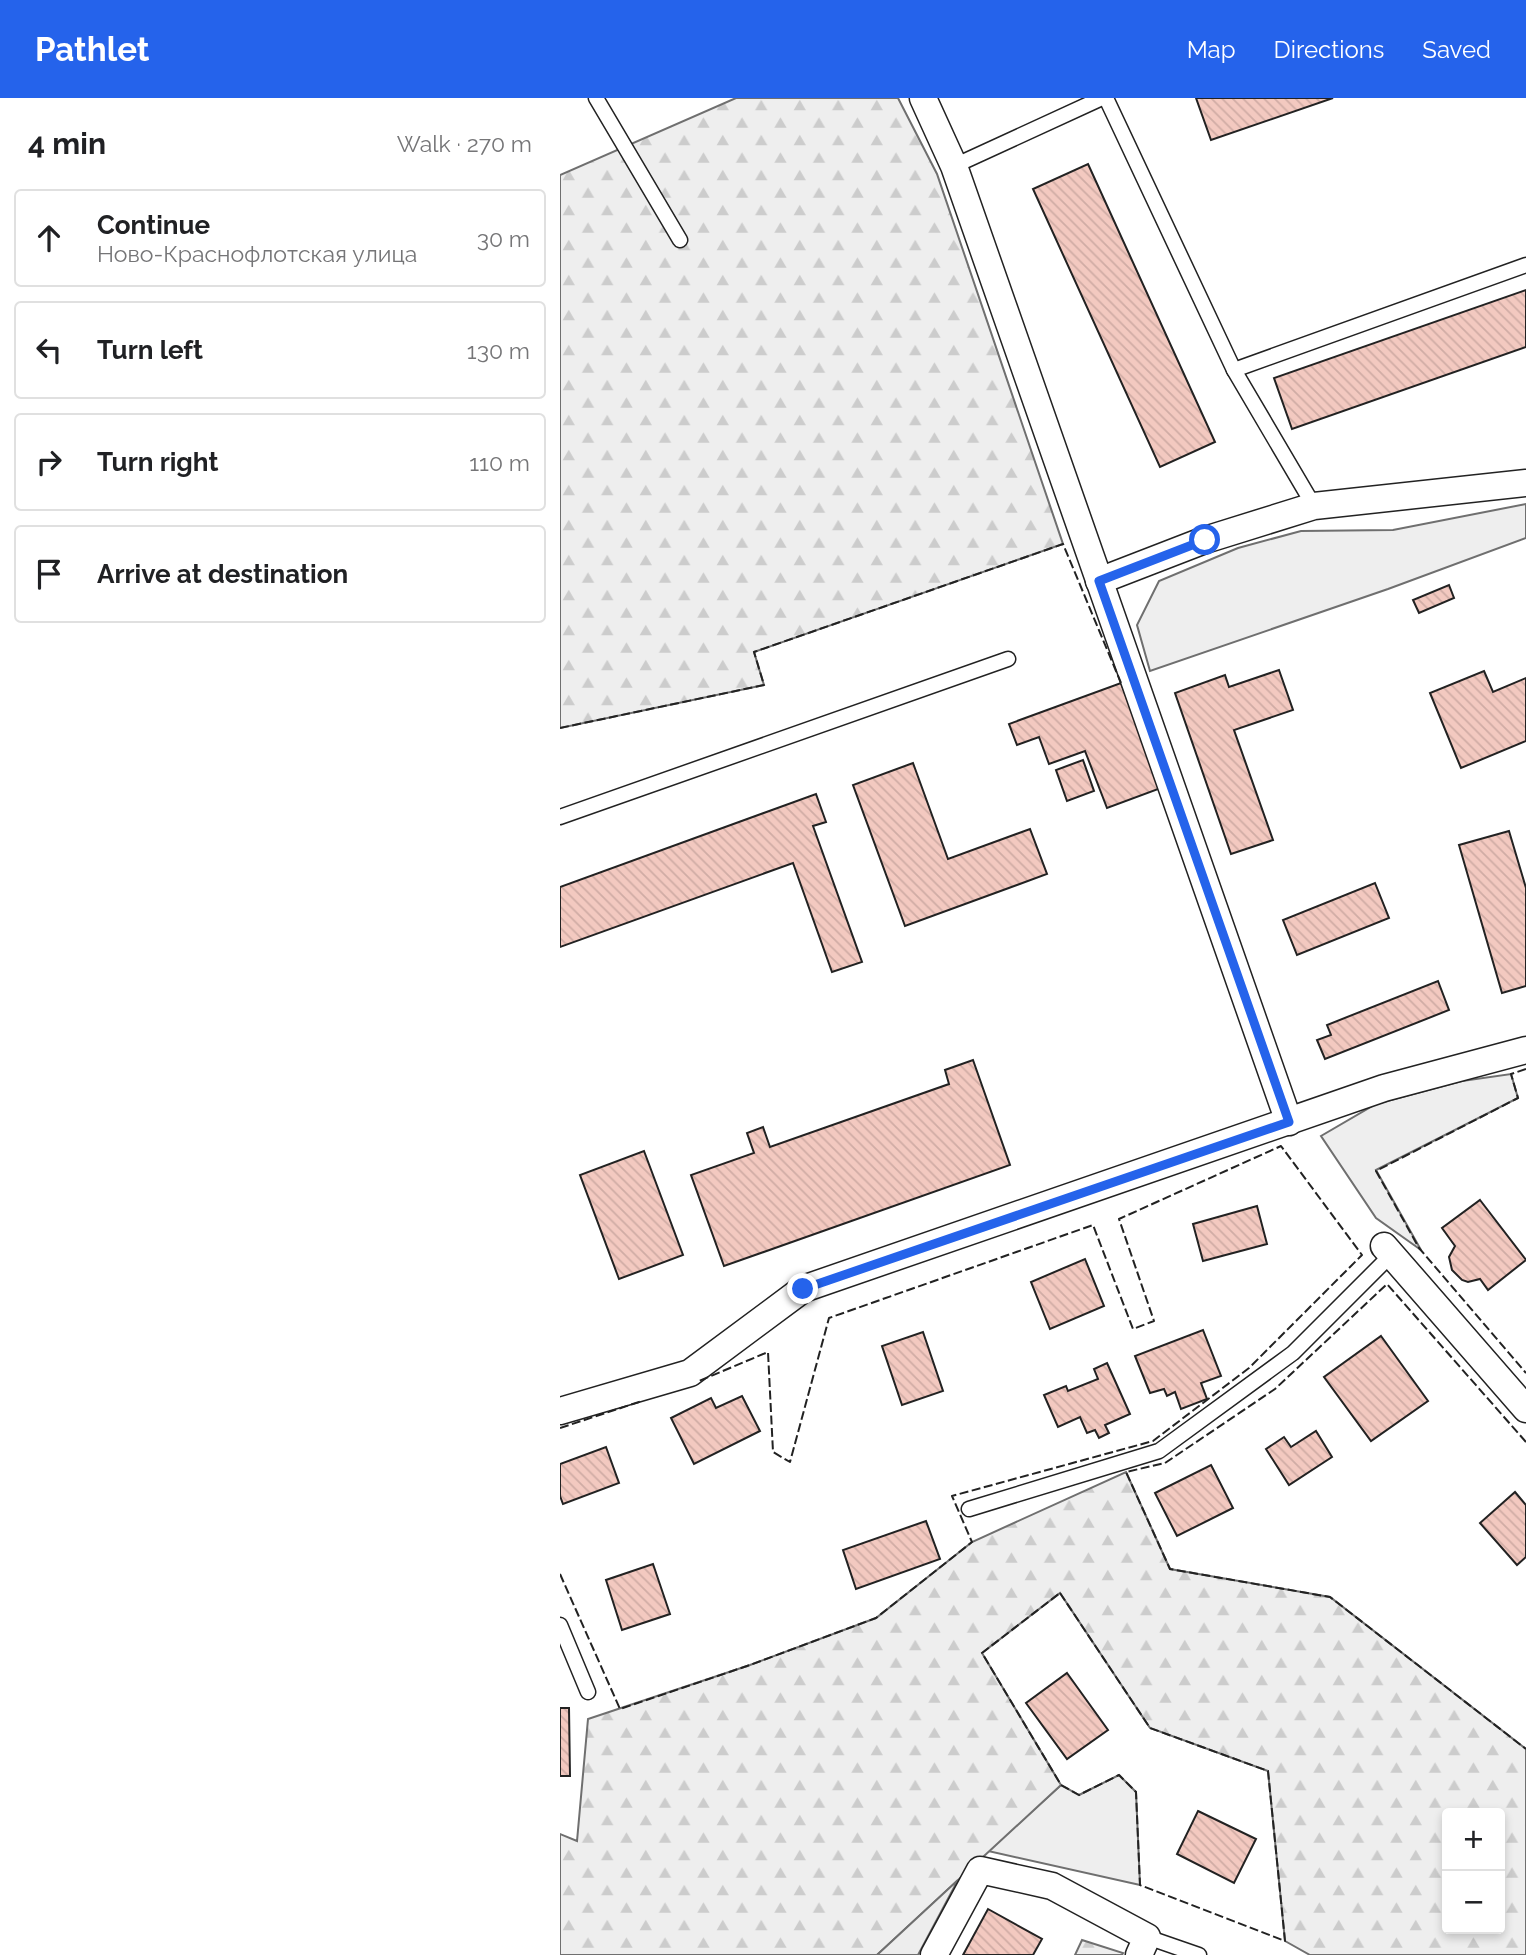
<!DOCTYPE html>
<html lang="en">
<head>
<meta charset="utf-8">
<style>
	body { margin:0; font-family:Raleway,sans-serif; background:#f6f6f6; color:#202124 }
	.controls { position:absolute; right:21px; bottom:21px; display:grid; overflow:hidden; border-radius:7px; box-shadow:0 4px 10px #0003 }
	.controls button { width:63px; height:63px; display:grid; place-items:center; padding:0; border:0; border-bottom:2px solid #e0e0e0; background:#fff; color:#202124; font:35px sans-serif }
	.stop { position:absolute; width:21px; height:21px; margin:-16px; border:5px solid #2563eb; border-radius:50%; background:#fff }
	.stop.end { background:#2563eb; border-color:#fff; box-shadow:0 2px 7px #0008 }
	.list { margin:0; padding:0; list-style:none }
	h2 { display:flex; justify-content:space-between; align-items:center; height:91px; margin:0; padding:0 28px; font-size:30px }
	h2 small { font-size:23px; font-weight:400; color:#757577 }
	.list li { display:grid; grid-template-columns:46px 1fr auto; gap:21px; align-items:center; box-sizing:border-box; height:98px; margin:0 14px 14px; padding:0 14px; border:2px solid #e0e0e0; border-radius:7px }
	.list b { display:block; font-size:26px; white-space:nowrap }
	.list p { margin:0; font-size:23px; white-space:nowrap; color:#757577 }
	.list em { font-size:23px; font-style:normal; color:#757577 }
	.icon { flex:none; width:38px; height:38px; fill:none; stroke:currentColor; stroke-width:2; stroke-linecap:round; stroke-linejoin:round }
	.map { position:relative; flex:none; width:966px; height:1857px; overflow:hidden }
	header { display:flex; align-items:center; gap:42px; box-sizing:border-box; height:98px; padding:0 35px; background:#2563eb; color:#fff }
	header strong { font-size:33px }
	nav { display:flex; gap:38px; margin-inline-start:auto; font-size:24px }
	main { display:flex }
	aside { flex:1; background:#fff }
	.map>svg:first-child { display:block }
	.grass { fill:#eee; stroke:#6f6f6f; stroke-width:2 }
	.forest { fill:url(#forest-firs); stroke:#6f6f6f; stroke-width:2; fill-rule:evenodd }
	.parking { fill:#ededed; stroke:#6f6f6f; stroke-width:2 }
	.building { fill:url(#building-back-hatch); stroke:#222; stroke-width:2 }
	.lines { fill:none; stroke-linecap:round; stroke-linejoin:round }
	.service-casing { stroke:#222; stroke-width:17 }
	.minor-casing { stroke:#222; stroke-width:29 }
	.service { stroke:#fff; stroke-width:14 }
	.minor { stroke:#fff; stroke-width:26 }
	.fence { stroke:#222; stroke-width:2; stroke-dasharray:9 3.5; stroke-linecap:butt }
	.route { stroke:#2563eb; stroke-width:9 }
</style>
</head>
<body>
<header>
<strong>Pathlet</strong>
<nav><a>Map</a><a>Directions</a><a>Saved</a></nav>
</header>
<main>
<aside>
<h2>4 min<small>Walk · 270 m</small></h2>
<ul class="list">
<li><svg class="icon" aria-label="ahead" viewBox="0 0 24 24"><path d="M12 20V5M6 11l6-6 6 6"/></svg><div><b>Continue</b><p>Ново-Краснофлотская улица</p></div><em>30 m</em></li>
<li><svg class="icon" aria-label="left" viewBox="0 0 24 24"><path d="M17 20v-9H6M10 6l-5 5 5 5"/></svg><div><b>Turn left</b></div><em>130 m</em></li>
<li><svg class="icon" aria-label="right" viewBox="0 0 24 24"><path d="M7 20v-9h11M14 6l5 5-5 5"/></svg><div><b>Turn right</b></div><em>110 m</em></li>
<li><svg class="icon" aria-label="arrive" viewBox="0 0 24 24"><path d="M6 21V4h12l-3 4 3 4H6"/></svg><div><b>Arrive at destination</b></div></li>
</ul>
</aside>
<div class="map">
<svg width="966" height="1857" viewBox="0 0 966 1857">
	<defs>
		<pattern id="forest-firs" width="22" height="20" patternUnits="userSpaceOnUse" patternTransform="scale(1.75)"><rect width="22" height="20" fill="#eee"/><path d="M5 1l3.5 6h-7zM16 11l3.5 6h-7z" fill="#ccc"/></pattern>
		<pattern id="building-back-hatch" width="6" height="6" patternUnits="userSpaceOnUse" patternTransform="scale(1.75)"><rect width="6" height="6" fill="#f3c9c0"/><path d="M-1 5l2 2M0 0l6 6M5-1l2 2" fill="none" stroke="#d0aca5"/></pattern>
	</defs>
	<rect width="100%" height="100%" fill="#fff"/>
	<g class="grass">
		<path d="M 966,406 L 966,440 L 828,491 L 590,573 L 577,527 L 599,483 L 678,450 L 741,433 L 833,432 Z"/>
		<path d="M 951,976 L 958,1000 L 816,1072 L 861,1152 L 816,1120 L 761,1038 L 816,1006 L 902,983 Z"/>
		<path d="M 559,1677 L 576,1694 L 580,1787 L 428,1753 L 501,1687 L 519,1697 Z"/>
	</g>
	<g class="forest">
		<path d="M 176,0 L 338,0 L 377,76 L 503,446 L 194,554 L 204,587 L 0,630 L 0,77 Z"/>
		<path d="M 566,1374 L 610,1471 L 770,1499 L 966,1651 L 966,1857 L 750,1857 L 725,1843 L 708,1673 L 590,1630 L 500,1495 L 422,1555 L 501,1687 L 317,1857 L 0,1857 L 0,1736 L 17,1743 L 28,1621 L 190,1567 L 316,1520 L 412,1444 ZM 887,1715 L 940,1715 L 940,1831 L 887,1831 Z"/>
		<path d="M 522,1842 L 563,1855 L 562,1857 L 515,1857 Z"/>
	</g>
	<path class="parking" d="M 398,1782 L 358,1857 L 317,1857 Z"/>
	<g class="building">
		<path d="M 636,0 L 773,0 L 651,42 Z"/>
		<path d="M 528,66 L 655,344 L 600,369 L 473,91 Z"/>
		<path d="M 966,192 L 966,249 L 732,331 L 714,280 Z"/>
		<path d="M 889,487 L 894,500 L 859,515 L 853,502 Z"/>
		<path d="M 719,572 L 733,612 L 674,632 L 713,742 L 671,756 L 615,595 L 665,577 L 669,589 Z"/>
		<path d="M 924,573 L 933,594 L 966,580 L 966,643 L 901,670 L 870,595 Z"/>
		<path d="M 561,585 L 601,690 L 547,710 L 525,653 L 489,666 L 479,639 L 457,647 L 449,626 Z"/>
		<path d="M 523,662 L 534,693 L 507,703 L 496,672 Z"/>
		<path d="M 353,665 L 388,761 L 470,731 L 487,776 L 345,828 L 293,687 Z"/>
		<path d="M 256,696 L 266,724 L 253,728 L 302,864 L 272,874 L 233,765 L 0,849 L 0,789 Z"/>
		<path d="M 949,733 L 966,790 L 966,888 L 942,895 L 899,747 Z"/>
		<path d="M 815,785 L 829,820 L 737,857 L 723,822 Z"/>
		<path d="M 878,883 L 889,912 L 765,961 L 757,942 L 771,937 L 767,927 Z"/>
		<path d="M 413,962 L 450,1067 L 164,1168 L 131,1077 L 194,1055 L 187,1035 L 203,1029 L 210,1049 L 389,986 L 385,972 Z"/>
		<path d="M 84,1053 L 123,1157 L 59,1181 L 20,1077 Z"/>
		<path d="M 920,1102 L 966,1162 L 928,1192 L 920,1181 L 908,1184 L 902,1182 L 892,1172 L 889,1159 L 895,1148 L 882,1130 Z"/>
		<path d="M 697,1108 L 707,1146 L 643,1163 L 633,1126 Z"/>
		<path d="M 525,1161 L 544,1208 L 490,1231 L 471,1184 Z"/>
		<path d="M 643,1232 L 661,1278 L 641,1285 L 647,1301 L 621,1311 L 615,1294 L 607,1298 L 604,1291 L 590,1295 L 575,1258 Z"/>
		<path d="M 363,1234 L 383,1293 L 342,1307 L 322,1248 Z"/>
		<path d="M 821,1238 L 868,1303 L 811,1343 L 764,1279 Z"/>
		<path d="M 547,1265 L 570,1316 L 545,1327 L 549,1335 L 539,1340 L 535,1332 L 527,1335 L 520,1319 L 498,1329 L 484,1297 L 506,1288 L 508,1293 L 538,1281 L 534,1271 Z"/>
		<path d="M 182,1298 L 200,1333 L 134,1366 L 111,1320 L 151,1300 L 156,1310 Z"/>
		<path d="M 756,1333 L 772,1359 L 729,1387 L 706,1351 L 724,1339 L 731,1349 Z"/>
		<path d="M 46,1349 L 59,1385 L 3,1406 L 0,1398 L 0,1366 Z"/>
		<path d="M 651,1367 L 673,1410 L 617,1438 L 595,1395 Z"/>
		<path d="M 955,1394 L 966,1407 L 966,1459 L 957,1467 L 920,1425 Z"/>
		<path d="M 366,1423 L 380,1461 L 296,1491 L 283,1452 Z"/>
		<path d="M 93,1466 L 110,1516 L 62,1532 L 46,1482 Z"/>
		<path d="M 507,1575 L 548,1632 L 507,1661 L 466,1605 Z"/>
		<path d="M 0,1610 L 9,1610 L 10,1678 L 0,1678 Z"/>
		<path d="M 638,1713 L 696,1741 L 674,1785 L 617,1756 Z"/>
		<path d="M 428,1811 L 482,1841 L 473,1857 L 403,1857 Z"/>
	</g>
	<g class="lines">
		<g class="service-casing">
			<g id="service">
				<path d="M 36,0 L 120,142"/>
				<path d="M 546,0 L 674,272 L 754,408"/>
				<path d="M 394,68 L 542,0"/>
				<path d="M 674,272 L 966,167"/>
				<path d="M 0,719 L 448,561"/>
				<path d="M 409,1411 L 599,1353 L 733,1255 L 831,1157"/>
				<path d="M 0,1527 L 28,1594"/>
				<path d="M 587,1839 L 639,1857"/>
			</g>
		</g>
		<g class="minor-casing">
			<g id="minor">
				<path d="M 363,0 L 394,68 L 729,1024"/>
				<path d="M 539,483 L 645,442 L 754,408 L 966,385"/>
				<path d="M 824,1148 L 966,1311"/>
				<path d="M 0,1313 L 130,1275 L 243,1191 L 824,990 L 966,952"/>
				<path d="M 374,1857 L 420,1772 L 492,1788 L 587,1839 L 579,1857"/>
			</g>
		</g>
		<use href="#service" class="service"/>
		<use href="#minor" class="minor"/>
		<g class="fence">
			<path d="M 0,630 L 204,587 L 194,554 L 503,446 L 561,585"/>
			<path d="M 966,971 L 951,976 L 958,1000 L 816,1073 L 859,1150 L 966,1275"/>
			<path d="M 0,1330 L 82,1303"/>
			<path d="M 966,1344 L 827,1186 L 715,1291 L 605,1365 L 566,1374 L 610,1471 L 770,1499 L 966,1651"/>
			<path d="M 0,1476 L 60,1611 L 190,1567 L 316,1520 L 412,1444 L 392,1398 L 593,1343 L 689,1270 L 802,1157 L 721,1048 L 559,1121 L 594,1223 L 573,1231 L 533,1127 L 269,1220 L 230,1364 L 213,1354 L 208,1254 L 139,1283"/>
			<path d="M 500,1495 L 590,1630 L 708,1673 L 725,1843 L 580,1787 L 576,1694 L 559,1677 L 519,1697 L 501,1687 L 422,1555 Z"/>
		</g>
	</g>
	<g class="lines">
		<path class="route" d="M 243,1191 L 729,1024 L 539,483 L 645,442"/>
	</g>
</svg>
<div class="controls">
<button>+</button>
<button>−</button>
</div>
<div class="stop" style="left:645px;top:442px"></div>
<div class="stop end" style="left:243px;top:1191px"></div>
</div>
</main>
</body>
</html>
